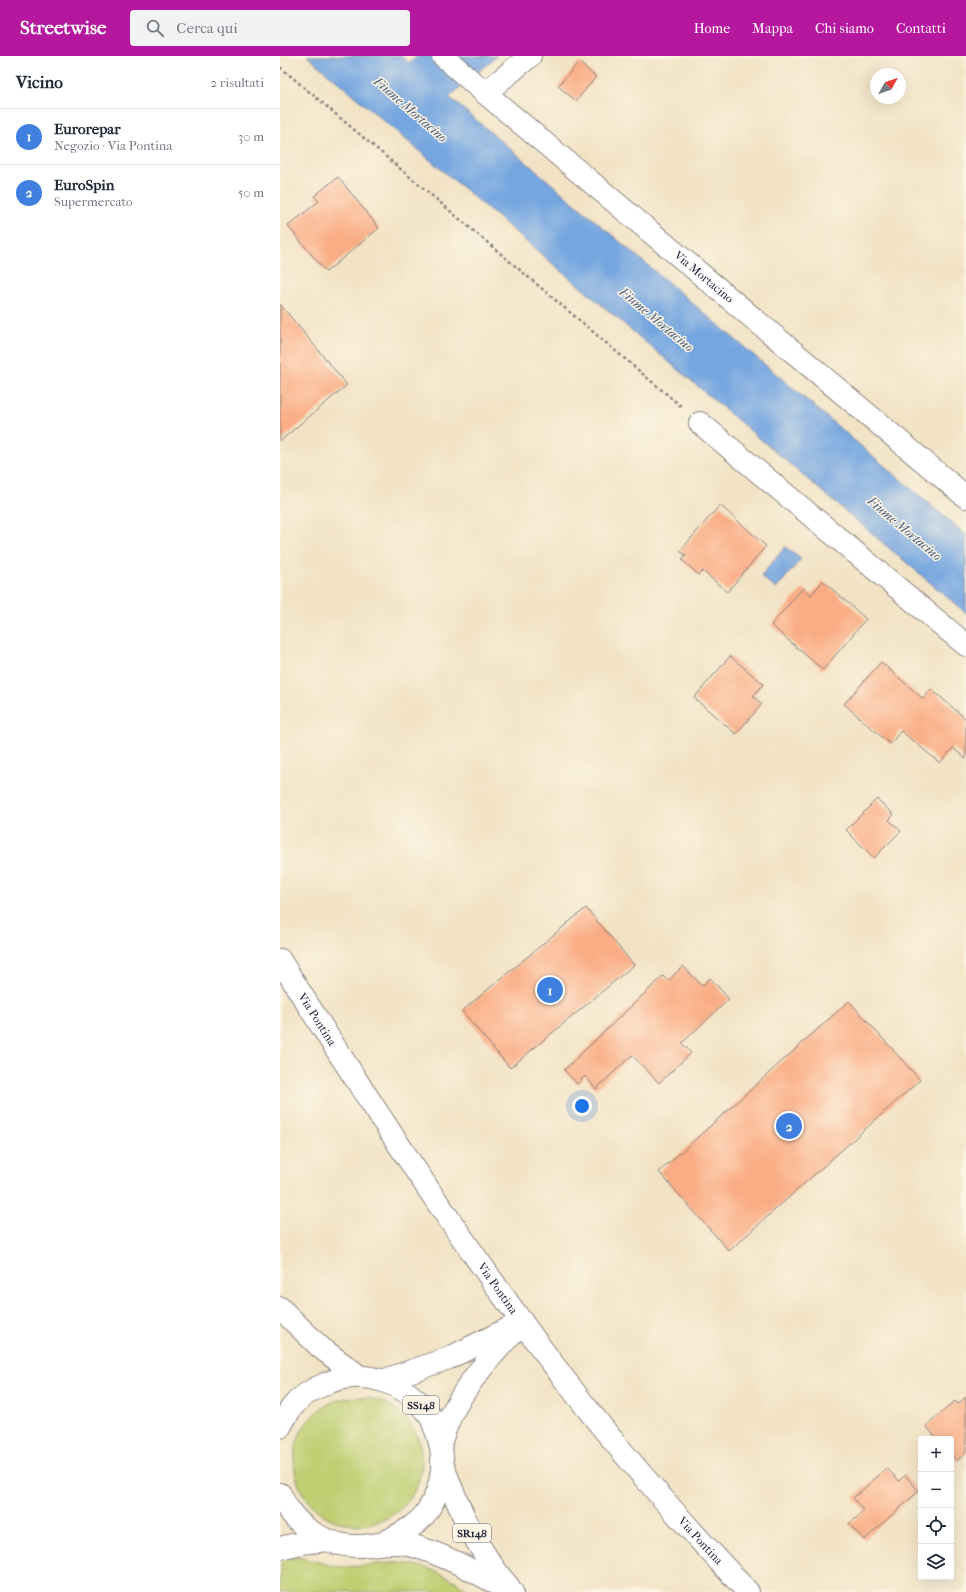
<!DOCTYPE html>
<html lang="it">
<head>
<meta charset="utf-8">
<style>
	body { margin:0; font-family:"IM FELL French Canon",serif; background:#f2f2f3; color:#1f2937 }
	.controls { position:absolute; right:12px; bottom:12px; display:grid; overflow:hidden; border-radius:4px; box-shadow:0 4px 16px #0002 }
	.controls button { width:36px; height:36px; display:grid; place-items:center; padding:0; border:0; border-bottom:1px solid #e0e1e3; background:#fff; color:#1f2937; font:20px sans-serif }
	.compass { position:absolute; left:590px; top:12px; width:36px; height:36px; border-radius:50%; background:#fff; box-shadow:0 4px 16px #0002; rotate:50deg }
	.you { position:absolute; left:302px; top:1050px; width:14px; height:14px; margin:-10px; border:3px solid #fff; border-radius:50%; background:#1a73e8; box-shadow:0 0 0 6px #1a73e833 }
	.badge { display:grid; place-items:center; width:26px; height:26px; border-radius:50%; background:#b5179e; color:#fff; font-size:13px; font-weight:700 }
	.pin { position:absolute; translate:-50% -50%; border:2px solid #fff; box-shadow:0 1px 4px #0006 }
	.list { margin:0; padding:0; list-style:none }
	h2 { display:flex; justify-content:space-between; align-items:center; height:52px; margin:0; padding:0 16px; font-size:17px }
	h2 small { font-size:13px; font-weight:400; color:#747a83 }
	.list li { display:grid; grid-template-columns:26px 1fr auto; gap:12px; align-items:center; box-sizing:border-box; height:56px; padding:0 16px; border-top:1px solid #e0e1e3 }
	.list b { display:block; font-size:15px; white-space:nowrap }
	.list p { margin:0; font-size:13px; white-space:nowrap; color:#747a83 }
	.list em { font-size:13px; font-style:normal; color:#747a83 }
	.icon { flex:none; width:22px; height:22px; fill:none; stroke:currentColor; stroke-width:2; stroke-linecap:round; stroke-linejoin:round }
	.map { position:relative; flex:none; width:686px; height:1536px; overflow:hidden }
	header { display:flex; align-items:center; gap:24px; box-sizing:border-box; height:56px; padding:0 20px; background:#b5179e; color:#fff }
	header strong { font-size:19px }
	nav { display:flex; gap:22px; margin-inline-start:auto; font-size:14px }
	.search { width:280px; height:36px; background:#f2f2f3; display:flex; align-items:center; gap:10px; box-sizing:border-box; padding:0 14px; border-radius:4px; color:#747a83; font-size:15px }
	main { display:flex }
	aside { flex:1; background:#fff }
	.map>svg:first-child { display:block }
	.green { fill:#bece70; stroke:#707856 }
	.water { fill:#75a6e0; stroke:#4c648e }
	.building { fill:#faad84 }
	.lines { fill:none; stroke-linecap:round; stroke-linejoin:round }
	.minor-casing { stroke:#8a8280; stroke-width:24 }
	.tertiary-casing { stroke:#8a8280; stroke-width:24 }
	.primary-casing { stroke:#8a8280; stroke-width:24 }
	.path { stroke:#8a8280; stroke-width:2.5; stroke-dasharray:3 3; stroke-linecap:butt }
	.minor { stroke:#fff; stroke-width:22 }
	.tertiary { stroke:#fff; stroke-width:22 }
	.primary { stroke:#fff; stroke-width:22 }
	.labels { text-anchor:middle; stroke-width:3; stroke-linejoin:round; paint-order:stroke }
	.shield { fill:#fcf5e5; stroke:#63616e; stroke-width:1 }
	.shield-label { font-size:11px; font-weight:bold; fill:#22223b }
	.street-label { font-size:12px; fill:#22223b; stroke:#fcf5e5 }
	.water-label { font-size:13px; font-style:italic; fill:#43577d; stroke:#fcf5e5 }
</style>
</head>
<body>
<header>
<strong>Streetwise</strong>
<div class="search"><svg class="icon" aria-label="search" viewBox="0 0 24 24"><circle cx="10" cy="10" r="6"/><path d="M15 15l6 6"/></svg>Cerca qui</div>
<nav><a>Home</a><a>Mappa</a><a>Chi siamo</a><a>Contatti</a></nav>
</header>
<main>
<aside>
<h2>Vicino<small>2 risultati</small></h2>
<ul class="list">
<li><span class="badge" style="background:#3f7fe0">1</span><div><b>Eurorepar</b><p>Negozio · Via Pontina</p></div><em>30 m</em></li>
<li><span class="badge" style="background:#3f7fe0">2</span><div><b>EuroSpin</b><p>Supermercato</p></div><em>50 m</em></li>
</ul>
</aside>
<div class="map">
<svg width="686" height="1536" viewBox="0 0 686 1536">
	<rect width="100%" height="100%" fill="#fcf5e5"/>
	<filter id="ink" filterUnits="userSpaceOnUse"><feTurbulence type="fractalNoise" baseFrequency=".025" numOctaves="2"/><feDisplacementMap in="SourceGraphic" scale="8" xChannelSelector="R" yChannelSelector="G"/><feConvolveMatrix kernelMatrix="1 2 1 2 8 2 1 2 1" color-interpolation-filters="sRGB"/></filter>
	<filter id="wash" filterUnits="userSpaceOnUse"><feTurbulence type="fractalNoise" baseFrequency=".012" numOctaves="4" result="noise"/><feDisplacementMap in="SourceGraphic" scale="16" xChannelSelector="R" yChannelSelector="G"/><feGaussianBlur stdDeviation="0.9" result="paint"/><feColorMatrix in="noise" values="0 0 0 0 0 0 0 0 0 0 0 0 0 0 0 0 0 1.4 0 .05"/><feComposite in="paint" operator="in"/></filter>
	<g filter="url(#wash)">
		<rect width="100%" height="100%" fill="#f2e3c5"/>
		<g class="green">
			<circle cx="78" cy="1405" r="64"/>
			<path d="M 16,1501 C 32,1503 47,1510 64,1511 C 83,1511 103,1506 122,1507 C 145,1509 173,1520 189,1536 L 0,1536 L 0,1508 L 6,1503 Z"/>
		</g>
		<g class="water">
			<path d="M 27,0 L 121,0 L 129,7 L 138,0 L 217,0 L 169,41 L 686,479 L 686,557 Z"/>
			<path d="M 505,491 L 521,503 L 496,533 L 481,520 Z"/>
		</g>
		<g id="blocks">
			<g class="building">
				<path d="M 299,6 L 316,21 L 296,45 L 278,30 Z"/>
				<path d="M 58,121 L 99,172 L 46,216 L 8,170 L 39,145 L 34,140 Z"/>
				<path d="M 0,248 L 67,329 L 0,385 Z"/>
				<path d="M 440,449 L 486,490 L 447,536 L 423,515 L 419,519 L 402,504 L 406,500 L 400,495 Z"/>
				<path d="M 543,525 L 586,563 L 543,614 L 491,569 L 523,532 L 531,539 Z"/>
				<path d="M 450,600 L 483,628 L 473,640 L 482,648 L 456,678 L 414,642 Z"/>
				<path d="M 601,606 L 643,643 L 651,633 L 686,663 L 686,703 L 673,692 L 660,707 L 621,675 L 610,688 L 564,648 Z"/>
				<path d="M 597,743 L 614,759 L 609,764 L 621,775 L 594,802 L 566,774 Z"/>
				<path d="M 306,852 L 354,909 L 230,1012 L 182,955 Z"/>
				<path d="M 403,910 L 422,930 L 430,922 L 449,943 L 402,987 L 411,997 L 379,1027 L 352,999 L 316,1033 L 305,1020 L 297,1028 L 284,1014 L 383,920 L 388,925 Z"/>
				<path d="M 569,945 L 640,1024 L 449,1195 L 379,1116 Z"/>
				<path d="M 686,1341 L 686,1397 L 677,1405 L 671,1398 L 671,1383 L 657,1383 L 646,1370 L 675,1345 L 678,1348 Z"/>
				<path d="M 607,1412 L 619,1425 L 625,1419 L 639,1435 L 584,1484 L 569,1468 L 584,1455 L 573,1442 Z"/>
			</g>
		</g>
	</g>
	<g filter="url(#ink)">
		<use href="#blocks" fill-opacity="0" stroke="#8a8280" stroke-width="1"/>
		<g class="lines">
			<g class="minor-casing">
				<g id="minor">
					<path id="s1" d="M 163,0 L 205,37 L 686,441"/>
					<path d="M 205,37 L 250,0"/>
					<path d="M 420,367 L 686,589"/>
					<path id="s2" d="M 0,904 C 50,985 102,1064 155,1143 C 210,1222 265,1301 326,1376 C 371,1431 419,1484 468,1536"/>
					<path d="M 105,1324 L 169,1302 L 242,1266"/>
					<path d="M 161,1385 C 174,1341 203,1309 233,1276"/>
				</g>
			</g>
			<g class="tertiary-casing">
				<path id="tertiary" d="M 0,1492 L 21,1487 L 47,1484"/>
			</g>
			<g class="primary-casing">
				<g id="primary">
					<path d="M 0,1252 L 41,1292 L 79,1320"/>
					<path d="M 0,1371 C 4,1364 8,1356 13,1350 C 21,1340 33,1333 45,1328 C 82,1311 125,1326 149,1358 C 152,1362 153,1368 155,1372 C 167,1400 164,1433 145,1458 C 134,1472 118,1479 103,1487"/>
					<path d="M 163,1410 C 179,1453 198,1496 229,1531"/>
					<path d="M 0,1438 C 3,1444 7,1452 11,1457 C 26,1476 50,1489 74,1490 C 92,1491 106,1484 126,1488 C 163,1497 199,1518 232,1536"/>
				</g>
			</g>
			<path class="path" d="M 0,11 L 403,352"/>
			<use href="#minor" class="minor"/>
			<use href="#tertiary" class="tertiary"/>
			<use href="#primary" class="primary"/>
		</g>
	</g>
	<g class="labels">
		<g class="shield">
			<rect x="123" y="1340" width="36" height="18" rx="3"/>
			<rect x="173" y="1468" width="38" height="18" rx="3"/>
		</g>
		<g class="shield-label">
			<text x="141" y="1353">SS148</text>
			<text x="192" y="1481">SR148</text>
		</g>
		<g class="street-label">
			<text dy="4" stroke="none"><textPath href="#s1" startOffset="342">Via Mortacino</textPath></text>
			<text dy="4" stroke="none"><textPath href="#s2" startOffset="70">Via Pontina</textPath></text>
			<text dy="4" stroke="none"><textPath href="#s2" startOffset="394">Via Pontina</textPath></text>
			<text dy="4" stroke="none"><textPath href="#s2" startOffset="718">Via Pontina</textPath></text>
		</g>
		<g class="water-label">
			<text transform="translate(131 53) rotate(41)" y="5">Fiume Mortacino</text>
			<text transform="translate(377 263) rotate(40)" y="5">Fiume Mortacino</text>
			<text transform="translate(625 472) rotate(40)" y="5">Fiume Mortacino</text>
		</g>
	</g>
</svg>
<div class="controls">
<button>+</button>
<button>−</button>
<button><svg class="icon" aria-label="locate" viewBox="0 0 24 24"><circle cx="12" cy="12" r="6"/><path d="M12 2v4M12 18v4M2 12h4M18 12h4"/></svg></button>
<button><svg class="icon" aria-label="layers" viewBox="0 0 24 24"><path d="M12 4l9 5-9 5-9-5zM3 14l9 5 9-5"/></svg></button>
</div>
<svg class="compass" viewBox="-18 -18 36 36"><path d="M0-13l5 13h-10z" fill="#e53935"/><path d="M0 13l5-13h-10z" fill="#747a83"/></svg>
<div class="you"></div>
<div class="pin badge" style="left:270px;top:934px;background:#3f7fe0">1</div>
<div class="pin badge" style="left:509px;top:1070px;background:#3f7fe0">2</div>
</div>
</main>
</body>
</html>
